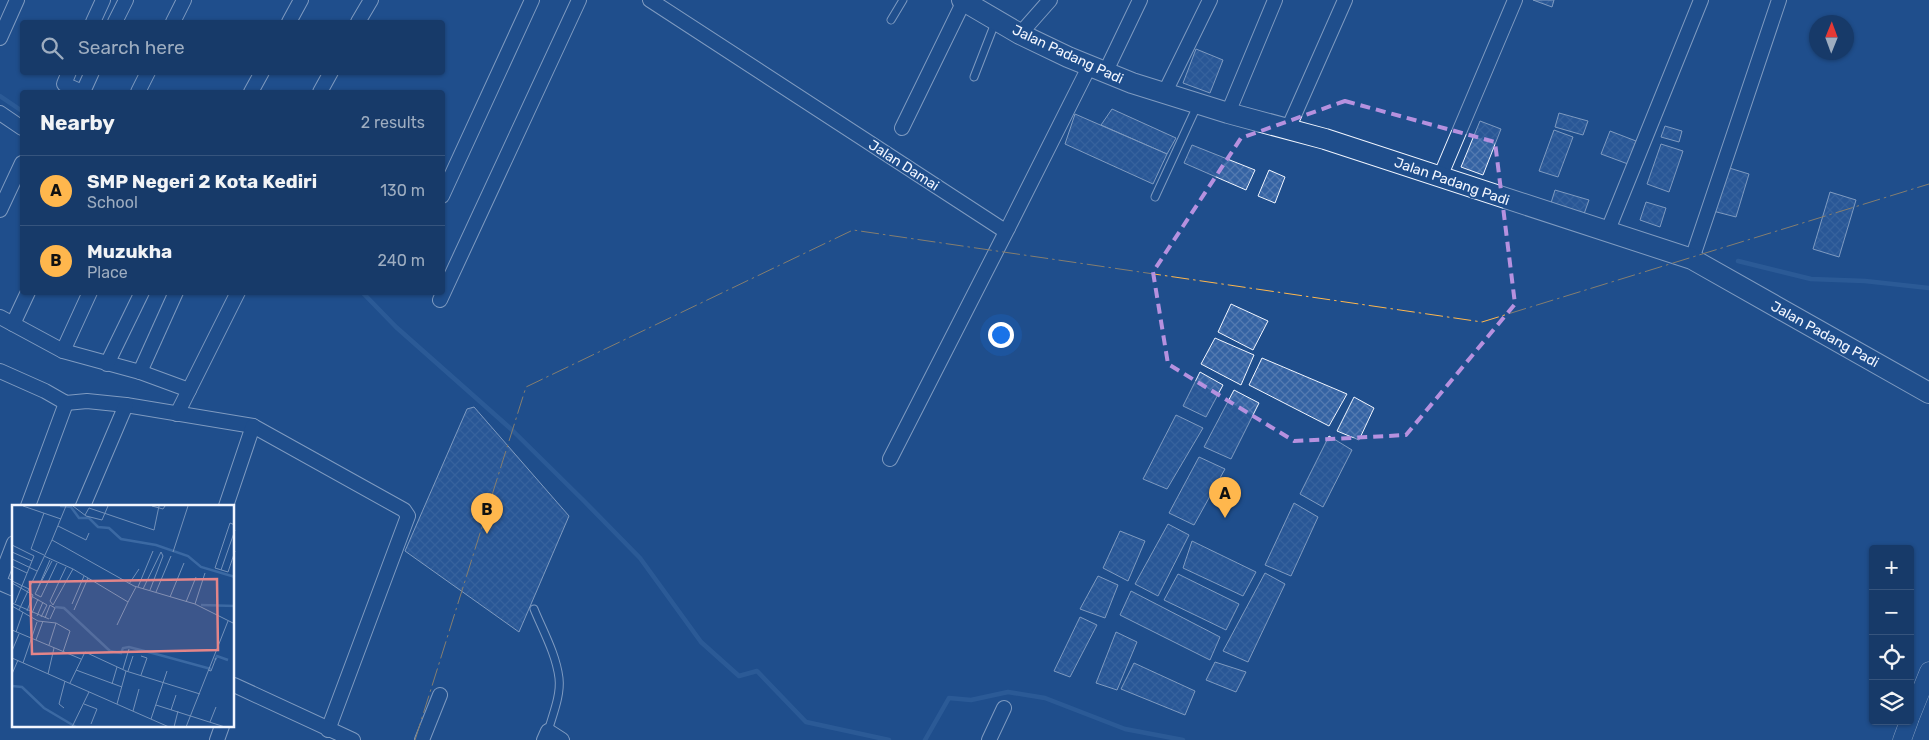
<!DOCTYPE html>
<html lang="en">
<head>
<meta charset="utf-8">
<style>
	body { margin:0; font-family:Rubik,sans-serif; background:#244571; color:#f1f3f6 }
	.controls { position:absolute; right:15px; bottom:15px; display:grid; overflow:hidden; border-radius:5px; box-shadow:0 1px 4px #0004 }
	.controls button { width:45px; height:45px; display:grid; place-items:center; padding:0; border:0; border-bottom:1px solid #36547d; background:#173a69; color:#f1f3f6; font:25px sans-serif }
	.compass { position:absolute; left:1809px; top:15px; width:45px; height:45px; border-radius:50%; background:#173a69; box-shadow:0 1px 4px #0004; rotate:1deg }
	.you { position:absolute; left:1000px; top:334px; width:18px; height:18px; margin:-12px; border:4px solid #fff; border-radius:50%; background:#1a73e8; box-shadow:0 0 0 8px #1a73e833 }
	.badge { display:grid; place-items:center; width:32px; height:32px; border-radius:50%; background:#ffb74d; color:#111; font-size:16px; font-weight:700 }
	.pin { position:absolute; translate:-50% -41px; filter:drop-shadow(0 1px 2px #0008) }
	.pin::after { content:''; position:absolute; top:26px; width:18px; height:15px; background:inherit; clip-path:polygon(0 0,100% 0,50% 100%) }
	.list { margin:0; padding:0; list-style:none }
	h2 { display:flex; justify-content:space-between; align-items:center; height:65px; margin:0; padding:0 20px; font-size:21px }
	h2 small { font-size:16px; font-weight:400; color:#9eadc0 }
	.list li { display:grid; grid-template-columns:32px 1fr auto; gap:15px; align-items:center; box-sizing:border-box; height:70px; padding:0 20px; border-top:1px solid #36547d }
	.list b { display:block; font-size:19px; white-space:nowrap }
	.list p { margin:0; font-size:16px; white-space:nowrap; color:#9eadc0 }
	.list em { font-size:16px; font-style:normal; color:#9eadc0 }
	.icon { flex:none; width:28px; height:28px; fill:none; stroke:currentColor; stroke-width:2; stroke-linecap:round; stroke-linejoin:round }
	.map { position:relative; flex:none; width:1929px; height:740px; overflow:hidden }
	.search { position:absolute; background:#173a69; box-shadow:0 1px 4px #0004; left:20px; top:20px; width:425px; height:55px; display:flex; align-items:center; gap:12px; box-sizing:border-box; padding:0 18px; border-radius:5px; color:#9eadc0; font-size:19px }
	.panel { position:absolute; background:#173a69; box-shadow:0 1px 4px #0004; left:20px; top:90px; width:425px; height:205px; border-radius:5px }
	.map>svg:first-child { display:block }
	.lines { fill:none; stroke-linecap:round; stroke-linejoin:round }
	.stream { stroke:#3b69a3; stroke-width:4.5 }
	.building { fill:url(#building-cross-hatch); stroke:#f2f6ff }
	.service-casing { stroke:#f2f6ff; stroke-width:9 }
	.minor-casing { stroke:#f2f6ff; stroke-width:16 }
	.tertiary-casing { stroke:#f2f6ff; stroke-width:19 }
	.secondary-casing { stroke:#f2f6ff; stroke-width:22 }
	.service { stroke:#1f4e8c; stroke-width:7 }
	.minor { stroke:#1f4e8c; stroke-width:14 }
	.tertiary { stroke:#1f4e8c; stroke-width:18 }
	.secondary { stroke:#1f4e8c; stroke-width:20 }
	.power { stroke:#ffb74d; stroke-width:1; stroke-dasharray:18 4 2.5 4; stroke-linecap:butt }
	.marked { fill:none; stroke:#b691df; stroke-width:4; stroke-dasharray:10 6; stroke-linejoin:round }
	.labels { text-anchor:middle; stroke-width:4; stroke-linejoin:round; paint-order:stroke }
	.street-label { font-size:14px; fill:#f2f6ff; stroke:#1f4e8c }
	.inset-river { fill:none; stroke:#3b69a3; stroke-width:2.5 }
	.inset-road { fill:none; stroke:#7391ba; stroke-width:1 }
	.view { fill:#e38589; fill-opacity:0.15; stroke:#e38589; stroke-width:2.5 }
	.inset-edge { fill:none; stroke:#f2f6ff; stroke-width:2.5 }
</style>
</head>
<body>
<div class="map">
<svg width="1929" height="740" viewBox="0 0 1929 740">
	<defs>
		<pattern id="building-cross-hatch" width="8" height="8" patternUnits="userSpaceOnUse" patternTransform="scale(1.25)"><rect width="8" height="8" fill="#3563a3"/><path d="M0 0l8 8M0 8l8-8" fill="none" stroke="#537ab1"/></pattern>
	</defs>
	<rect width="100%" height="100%" fill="#1f4e8c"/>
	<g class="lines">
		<g class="stream">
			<path d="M 0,96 L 22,111"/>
			<path d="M 1738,261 L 1811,279 L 1865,281 L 1929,288"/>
			<path d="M 362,292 L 396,327 L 511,429 L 584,501 L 640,558 L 701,642 L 739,676 L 757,671 L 806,722 L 889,740"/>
			<path d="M 925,740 L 949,698 L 971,700 L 1008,692 L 1045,698 L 1125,729 L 1183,740"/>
		</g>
	</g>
	<g class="building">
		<path d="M 1533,0 L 1554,0 L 1552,7 Z"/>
		<path d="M 1196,49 L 1223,60 L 1210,93 L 1183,83 Z"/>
		<path d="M 1112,109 L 1176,138 L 1167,154 L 1101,125 Z"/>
		<path d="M 1559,113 L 1588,121 L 1583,135 L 1555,127 Z"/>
		<path d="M 1075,114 L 1167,154 L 1153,184 L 1065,144 Z"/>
		<path d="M 1480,121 L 1501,129 L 1483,175 L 1461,167 Z"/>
		<path d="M 1665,126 L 1682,131 L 1679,142 L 1661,137 Z"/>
		<path d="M 1554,130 L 1573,137 L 1558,177 L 1539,171 Z"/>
		<path d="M 1610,131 L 1636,141 L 1628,164 L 1601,154 Z"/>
		<path d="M 1661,144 L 1683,151 L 1669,192 L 1647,184 Z"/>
		<path d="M 1192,145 L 1255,170 L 1246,190 L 1184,163 Z"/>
		<path d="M 1726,167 L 1749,174 L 1736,217 L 1713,211 Z"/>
		<path d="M 1269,170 L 1285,177 L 1275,203 L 1258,196 Z"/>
		<path d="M 1555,190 L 1589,200 L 1584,214 L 1551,203 Z"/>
		<path d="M 1830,192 L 1856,200 L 1839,257 L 1813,249 Z"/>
		<path d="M 1646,202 L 1666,208 L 1660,227 L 1640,220 Z"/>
		<path d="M 1231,304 L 1268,321 L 1253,350 L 1218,332 Z"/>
		<path d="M 1215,338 L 1254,355 L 1241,385 L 1201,364 Z"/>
		<path d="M 1262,358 L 1347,394 L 1329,426 L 1249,385 Z"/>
		<path d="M 1200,372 L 1223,385 L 1206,417 L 1183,406 Z"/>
		<path d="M 1234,390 L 1259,403 L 1231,459 L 1204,447 Z"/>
		<path d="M 1354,397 L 1374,408 L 1359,440 L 1337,431 Z"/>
		<path d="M 474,407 L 569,516 L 519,632 L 405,551 L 467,409 Z"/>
		<path d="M 1176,415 L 1203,428 L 1167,489 L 1143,479 Z"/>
		<path d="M 1329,436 L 1352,450 L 1323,507 L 1300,494 Z"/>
		<path d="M 1199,457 L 1225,469 L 1194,525 L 1169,513 Z"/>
		<path d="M 1294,503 L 1318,517 L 1291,576 L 1265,565 Z"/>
		<path d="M 1168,524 L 1189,535 L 1158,596 L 1135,584 Z"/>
		<path d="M 1120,531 L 1145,541 L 1128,581 L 1103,568 Z"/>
		<path d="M 1192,541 L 1256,572 L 1243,596 L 1183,568 Z"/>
		<path d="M 1265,573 L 1285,584 L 1248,662 L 1223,651 Z"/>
		<path d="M 1178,574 L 1239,604 L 1226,630 L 1164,600 Z"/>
		<path d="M 1098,576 L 1118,585 L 1105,618 L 1080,609 Z"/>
		<path d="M 1131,591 L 1220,637 L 1210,660 L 1120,615 Z"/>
		<path d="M 1080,617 L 1097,625 L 1070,677 L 1054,671 Z"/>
		<path d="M 1116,632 L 1137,642 L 1117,690 L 1096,683 Z"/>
		<path d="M 1215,662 L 1246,672 L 1236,692 L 1206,680 Z"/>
		<path d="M 1134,663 L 1195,691 L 1185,715 L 1121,689 Z"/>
	</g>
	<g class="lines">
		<g class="service-casing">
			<g id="service">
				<path d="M 891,20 L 903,0"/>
				<path d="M 974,77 L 995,23"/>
				<path d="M 1155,197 L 1197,106"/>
				<path d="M 534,609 C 543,631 556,654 559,678 C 561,695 553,714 548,731"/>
			</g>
		</g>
		<g class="minor-casing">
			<g id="minor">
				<path d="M 650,0 L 1002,229 L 1008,228 L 1089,67"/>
				<path d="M 93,22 L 103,0"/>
				<path d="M 115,22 L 126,0"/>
				<path d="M 173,22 L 184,0"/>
				<path d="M 289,22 L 301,0"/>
				<path d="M 358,22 L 371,0"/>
				<path d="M 1020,34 L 1050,0"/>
				<path d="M 0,38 L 17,0"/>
				<path d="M 69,72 L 64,84 L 82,92"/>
				<path d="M 1105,73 L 1140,0"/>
				<path d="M 83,92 L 92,72"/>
				<path d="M 138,92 L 148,72"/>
				<path d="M 251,92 L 262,72"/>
				<path d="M 320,92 L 331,72"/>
				<path d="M 1164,94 L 1210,0"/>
				<path d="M 0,113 L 22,128"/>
				<path d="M 1228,113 L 1275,0"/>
				<path d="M 902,128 L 964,1"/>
				<path d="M 1288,129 L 1345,0"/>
				<path d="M 1440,177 L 1515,0"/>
				<path d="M 442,196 L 532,0"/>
				<path d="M 0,210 L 22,163"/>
				<path d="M 1608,230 L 1701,0"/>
				<path d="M 1692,259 L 1779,0"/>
				<path d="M 440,300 L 579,0"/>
				<path d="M 0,317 L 63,351 L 140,372 L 189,390"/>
				<path d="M 13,324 L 28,292"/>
				<path d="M 63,351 L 90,292"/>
				<path d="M 107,364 L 142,292"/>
				<path d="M 0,371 L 45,391 L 66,403 L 87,401 L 126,405 L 253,426 L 404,510 L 408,516 L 328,730"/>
				<path d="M 140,372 L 176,292"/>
				<path d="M 177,414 L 238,292"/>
				<path d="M 890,459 L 1008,228"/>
				<path d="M 28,506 L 66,403"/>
				<path d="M 83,506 L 126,405"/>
				<path d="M 226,506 L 253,426"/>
				<path d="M 0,579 L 14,543"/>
				<path d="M 0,583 L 14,589"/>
				<path d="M 234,685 L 353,740"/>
				<path d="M 217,740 L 222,726"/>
				<path d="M 422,740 L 440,695"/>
				<path d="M 544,740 L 548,731 L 562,740"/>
				<path d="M 989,740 L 1004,708"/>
			</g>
		</g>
		<g class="tertiary-casing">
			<g id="tertiary">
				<path d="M 1910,718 L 1929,671"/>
				<path d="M 1902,740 L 1909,721"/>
			</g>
		</g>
		<g class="secondary-casing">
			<path id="secondary" d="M 962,0 L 1020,34 L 1068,57 L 1132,83 L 1228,113 L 1325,139 L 1692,259 L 1929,393"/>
		</g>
		<use href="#service" class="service"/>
		<use href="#minor" class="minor"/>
		<use href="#tertiary" class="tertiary"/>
		<use href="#secondary" class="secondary"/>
		<path class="power" d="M 415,740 L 526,387 L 853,230 L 1482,322 L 1929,184"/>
	</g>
	<path d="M0 0H1929V740H0ZM 1345,101 L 1495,142 L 1515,304 L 1406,435 L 1294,441 L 1168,364 L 1153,272 L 1241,138 Z" fill="#1f4e8c" fill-opacity=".55" fill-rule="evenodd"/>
	<path class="marked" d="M 1345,101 L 1495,142 L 1515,304 L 1406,435 L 1294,441 L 1168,364 L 1153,272 L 1241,138 Z"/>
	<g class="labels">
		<g class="street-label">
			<text transform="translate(1068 54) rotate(25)" y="5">Jalan Padang Padi</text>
			<text transform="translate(904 165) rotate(33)" y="5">Jalan Damai</text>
			<text transform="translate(1452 181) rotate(19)" y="5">Jalan Padang Padi</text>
			<text transform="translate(1825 334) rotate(29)" y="5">Jalan Padang Padi</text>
		</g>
	</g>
	<g transform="translate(12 505)">
		<rect width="222" height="222" fill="#1f4e8c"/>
		<path class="inset-river" d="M 48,1 L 59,2 L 67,13 L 77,13 L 86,22 L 97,23 L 109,34 L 144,40 L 176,51 L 189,62 L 223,72M 189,100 L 223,101M 43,102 L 52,103 L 98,146 L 109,148 L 111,143 L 117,142 L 144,149M 144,149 L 199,164M 203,155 L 205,151 L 216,155M 0,181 L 10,182 L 32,203 L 64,222"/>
		<path class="inset-road" d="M 11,1 L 49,14M 54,1 L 40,35 L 122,81 L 183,99 L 223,119M 61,1 L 74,11 L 90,15 L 96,1M 140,1 L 151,4 L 153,1M 73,10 L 77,3 L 142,25 L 147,1M 223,20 L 218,18 L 203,63 L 216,67 L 223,46M 46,21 L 74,35 L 77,28M 0,40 L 22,51 L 3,98M 0,47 L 20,56M 161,47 L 176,1M 32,50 L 19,44 L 32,8M 32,51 L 61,64 L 116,97 L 124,82M 0,54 L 25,66M 38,55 L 25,85 L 40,56M 0,61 L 15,68M 54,62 L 38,96 L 41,100 L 61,64M 209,65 L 223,25M 0,76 L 17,84M 0,78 L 21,90 L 15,106M 117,79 L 127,64M 126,82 L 141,46M 131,84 L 149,47 L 151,51 L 138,85M 25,85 L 23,89 L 29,92 L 45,58M 144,87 L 159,51M 21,92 L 35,100 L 29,112M 158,92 L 172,58M 174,97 L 184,72M 0,98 L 37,114M 60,99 L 72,71M 183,99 L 193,68M 0,101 L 26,116 L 44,118 L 58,126 L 51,147M 7,105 L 40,35M 62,105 L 76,73M 20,108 L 26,94M 25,111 L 31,97M 33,113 L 38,100 L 43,103 L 38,114M 105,120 L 116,97M 0,125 L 69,154M 4,127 L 11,107M 24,135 L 31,116M 37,140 L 44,118M 0,146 L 7,129M 129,151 L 135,153 L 129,170M 0,153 L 157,222M 11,158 L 25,117M 111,164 L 117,144M 64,165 L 110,182M 196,165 L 199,166 L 204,153M 116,166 L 121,151M 0,169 L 6,155M 36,169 L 42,143M 58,178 L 73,147 L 114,166 L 188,189M 100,179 L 105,162M 72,199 L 85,204 L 79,219M 105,199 L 114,166M 144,200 L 213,222M 52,203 L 47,199 L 53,176M 159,205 L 164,190M 121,206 L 127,184M 139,214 L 155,166M 198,217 L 204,202M 60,222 L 77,187M 162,222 L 166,206M 174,222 L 216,116"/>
		<path class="view" d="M 205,74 L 206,145 L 20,149 L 18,77 Z"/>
		<rect width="222" height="222" class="inset-edge"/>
	</g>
</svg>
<div class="controls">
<button>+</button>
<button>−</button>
<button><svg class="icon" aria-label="locate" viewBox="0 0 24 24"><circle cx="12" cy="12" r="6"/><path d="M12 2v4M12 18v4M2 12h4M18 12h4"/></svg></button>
<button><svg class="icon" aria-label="layers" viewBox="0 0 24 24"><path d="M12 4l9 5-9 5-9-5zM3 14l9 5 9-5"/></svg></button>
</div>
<svg class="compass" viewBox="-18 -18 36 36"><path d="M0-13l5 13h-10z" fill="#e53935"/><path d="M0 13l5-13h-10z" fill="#9eadc0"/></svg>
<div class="you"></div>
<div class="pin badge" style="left:1225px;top:518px">A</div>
<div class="pin badge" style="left:487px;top:534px">B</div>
<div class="search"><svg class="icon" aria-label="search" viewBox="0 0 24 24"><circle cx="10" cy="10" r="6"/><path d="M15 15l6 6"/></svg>Search here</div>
<section class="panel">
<h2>Nearby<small>2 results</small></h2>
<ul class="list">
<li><span class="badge">A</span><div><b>SMP Negeri 2 Kota Kediri</b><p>School</p></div><em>130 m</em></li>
<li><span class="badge">B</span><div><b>Muzukha</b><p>Place</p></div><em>240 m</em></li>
</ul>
</section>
</div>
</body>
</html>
